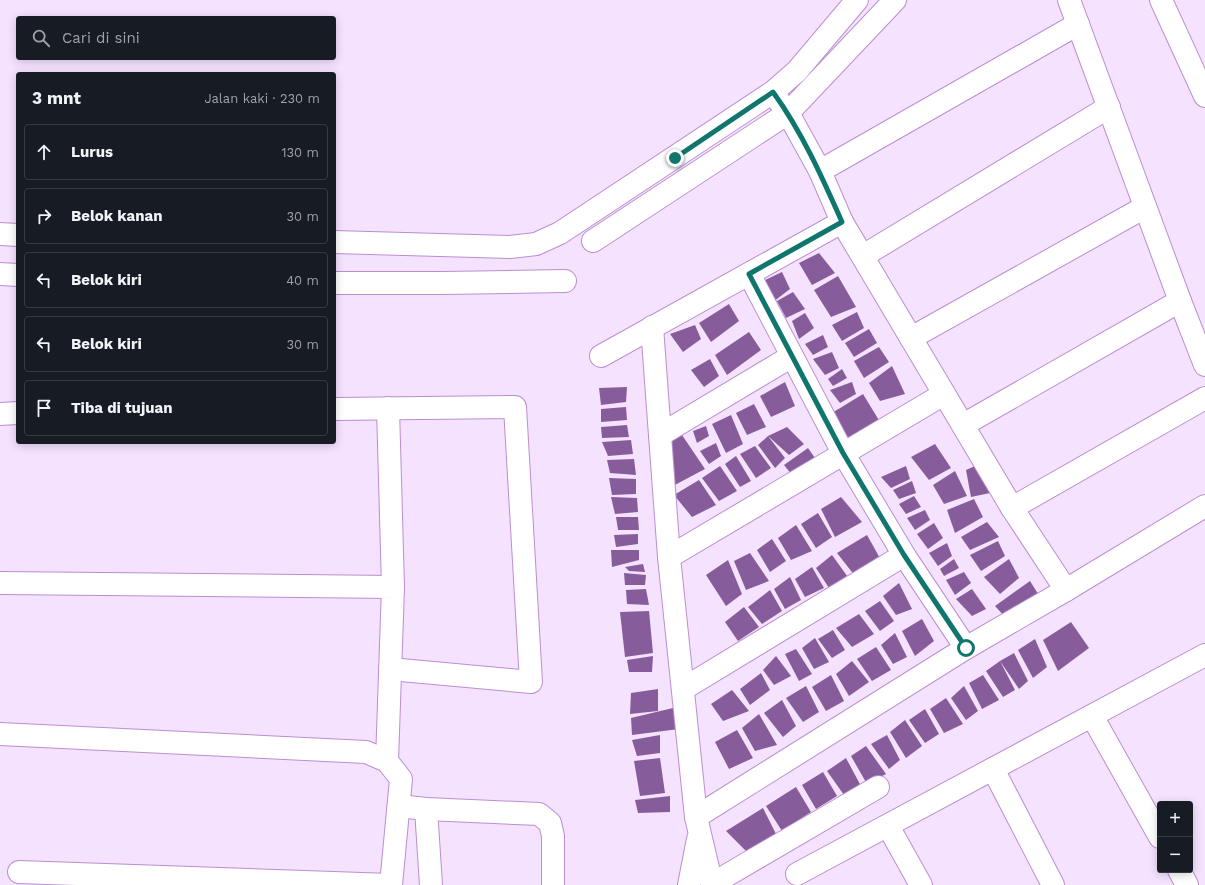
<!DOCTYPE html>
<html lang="id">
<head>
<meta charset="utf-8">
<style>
	body { margin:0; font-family:"Work Sans",sans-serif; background:#20242c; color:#f1f3f6 }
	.controls { position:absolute; right:12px; bottom:12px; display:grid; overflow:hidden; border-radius:4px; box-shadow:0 2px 10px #0003 }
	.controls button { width:36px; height:36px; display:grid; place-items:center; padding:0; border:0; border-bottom:1px solid #363941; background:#171b24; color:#f1f3f6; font:20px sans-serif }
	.stop { position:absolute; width:12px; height:12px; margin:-9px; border:3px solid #0f766e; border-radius:50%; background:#fff }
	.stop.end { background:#0f766e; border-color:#fff; box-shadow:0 1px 4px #0008 }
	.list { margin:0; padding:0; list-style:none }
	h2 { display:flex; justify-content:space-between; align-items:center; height:52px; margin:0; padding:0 16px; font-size:17px }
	h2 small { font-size:13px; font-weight:400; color:#9ea1a6 }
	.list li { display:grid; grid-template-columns:26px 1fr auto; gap:12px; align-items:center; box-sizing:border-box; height:56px; margin:0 8px 8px; padding:0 8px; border:1px solid #363941; border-radius:4px }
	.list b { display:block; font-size:15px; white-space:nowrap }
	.list em { font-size:13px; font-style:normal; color:#9ea1a6 }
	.icon { flex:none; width:22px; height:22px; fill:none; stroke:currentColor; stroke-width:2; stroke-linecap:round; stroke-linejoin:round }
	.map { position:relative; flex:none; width:1205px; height:885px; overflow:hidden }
	.search { position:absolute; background:#171b24; box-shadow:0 2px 10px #0003; left:16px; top:16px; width:320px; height:44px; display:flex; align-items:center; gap:10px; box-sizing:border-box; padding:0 14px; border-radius:4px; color:#9ea1a6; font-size:15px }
	.panel { position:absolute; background:#171b24; box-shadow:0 2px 10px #0003; left:16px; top:72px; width:320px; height:372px; border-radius:4px }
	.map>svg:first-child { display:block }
	.building { fill:#875c9b }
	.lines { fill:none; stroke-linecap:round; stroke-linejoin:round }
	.minor-casing { stroke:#bb8ed1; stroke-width:24 }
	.minor { stroke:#fff; stroke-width:22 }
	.route { stroke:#0f766e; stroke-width:5 }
</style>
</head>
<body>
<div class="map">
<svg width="1205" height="885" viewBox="0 0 1205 885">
	<rect width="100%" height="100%" fill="#f5e2ff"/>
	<g class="building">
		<path d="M 819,253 L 835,273 L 812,285 L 799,263 Z"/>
		<path d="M 782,272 L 790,289 L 773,302 L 761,282 Z"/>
		<path d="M 838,276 L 856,307 L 831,317 L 814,290 Z"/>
		<path d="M 793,292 L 805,309 L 786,318 L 777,301 Z"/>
		<path d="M 729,304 L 739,321 L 711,342 L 699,323 Z"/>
		<path d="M 857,312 L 864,328 L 842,341 L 832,325 Z"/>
		<path d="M 805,313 L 814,328 L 799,339 L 792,321 Z"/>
		<path d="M 695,325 L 701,339 L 683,352 L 670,334 Z"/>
		<path d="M 869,329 L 877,343 L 854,357 L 845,343 Z"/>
		<path d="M 749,332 L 761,350 L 727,375 L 715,355 Z"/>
		<path d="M 823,335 L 828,347 L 813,355 L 805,344 Z"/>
		<path d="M 879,347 L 889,362 L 864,378 L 854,361 Z"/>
		<path d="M 832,352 L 839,368 L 825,375 L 813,359 Z"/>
		<path d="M 710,359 L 719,376 L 704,387 L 691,370 Z"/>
		<path d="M 892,366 L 905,394 L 880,401 L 869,383 Z"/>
		<path d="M 842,369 L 847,378 L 833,386 L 828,379 Z"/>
		<path d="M 785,382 L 795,406 L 771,417 L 760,396 Z"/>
		<path d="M 852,382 L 856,394 L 840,403 L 830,390 Z"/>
		<path d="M 627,387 L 626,402 L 601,405 L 599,388 Z"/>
		<path d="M 863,394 L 880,422 L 849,440 L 832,413 Z"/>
		<path d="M 754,404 L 766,427 L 747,435 L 736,413 Z"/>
		<path d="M 626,407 L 627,420 L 601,422 L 601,409 Z"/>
		<path d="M 731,415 L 743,444 L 726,453 L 712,424 Z"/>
		<path d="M 627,425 L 629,437 L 602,438 L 601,427 Z"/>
		<path d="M 706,426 L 709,436 L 697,443 L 693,431 Z"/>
		<path d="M 787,427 L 804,444 L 789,455 L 768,436 L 785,458 L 775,468 L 758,445 L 768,436 Z"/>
		<path d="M 682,435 L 705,469 L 671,487 L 668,444 Z"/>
		<path d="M 631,440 L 633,454 L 608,456 L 602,442 Z"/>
		<path d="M 716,443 L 721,456 L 709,464 L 700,451 Z"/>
		<path d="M 935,444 L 951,468 L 929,480 L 911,457 Z"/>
		<path d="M 755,446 L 771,468 L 756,478 L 740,454 Z"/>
		<path d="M 808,448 L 815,458 L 792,475 L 784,465 Z"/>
		<path d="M 736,456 L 751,481 L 740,487 L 725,464 Z"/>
		<path d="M 634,459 L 636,475 L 610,473 L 607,460 Z"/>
		<path d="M 720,466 L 737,491 L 719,501 L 702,478 Z"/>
		<path d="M 906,466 L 910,479 L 891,488 L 881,477 Z"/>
		<path d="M 975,466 L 990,493 L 971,497 L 966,470 Z"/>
		<path d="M 955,471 L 967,496 L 944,504 L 933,485 Z"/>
		<path d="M 609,478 L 636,479 L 636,494 L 612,495 Z"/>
		<path d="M 699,480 L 716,505 L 692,517 L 674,495 Z"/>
		<path d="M 912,481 L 916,493 L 899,499 L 893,490 Z"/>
		<path d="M 914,496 L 921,507 L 906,514 L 899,504 Z"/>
		<path d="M 611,497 L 637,498 L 638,512 L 615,514 Z"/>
		<path d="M 841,497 L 862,522 L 835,537 L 821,509 Z"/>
		<path d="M 974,499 L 983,517 L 955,533 L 947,510 Z"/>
		<path d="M 925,510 L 930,520 L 915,530 L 907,518 Z"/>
		<path d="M 818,513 L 832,537 L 816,548 L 801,524 Z"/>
		<path d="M 616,517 L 638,517 L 639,530 L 618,530 Z"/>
		<path d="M 987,522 L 999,537 L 970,550 L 961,537 Z"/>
		<path d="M 934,523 L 943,538 L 928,549 L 917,534 Z"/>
		<path d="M 796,525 L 812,551 L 791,560 L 778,538 Z"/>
		<path d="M 638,534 L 638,544 L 616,547 L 614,535 Z"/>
		<path d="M 867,535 L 881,560 L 855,576 L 837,553 Z"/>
		<path d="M 772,539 L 786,561 L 770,572 L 757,550 Z"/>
		<path d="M 998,541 L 1005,556 L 981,571 L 970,555 Z"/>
		<path d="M 947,543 L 952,556 L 938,566 L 929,553 Z"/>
		<path d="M 611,550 L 639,550 L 639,560 L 612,567 Z"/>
		<path d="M 750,553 L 769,581 L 746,590 L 734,561 Z"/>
		<path d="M 832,555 L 850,580 L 829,588 L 816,568 Z"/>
		<path d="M 954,559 L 959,568 L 944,576 L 940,569 Z"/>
		<path d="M 1009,559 L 1019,578 L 1000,594 L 984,577 Z"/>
		<path d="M 728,560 L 742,594 L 726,606 L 706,575 Z"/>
		<path d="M 643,564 L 645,572 L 629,571 L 625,567 Z"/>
		<path d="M 812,567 L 824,588 L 805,597 L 795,579 Z"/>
		<path d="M 964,572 L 971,583 L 955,595 L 946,580 Z"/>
		<path d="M 624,573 L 646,575 L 645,585 L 625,585 Z"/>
		<path d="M 790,577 L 801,600 L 785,609 L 774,589 Z"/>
		<path d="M 1030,581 L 1040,597 L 1005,617 L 995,606 Z"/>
		<path d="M 899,583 L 912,609 L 896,615 L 883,596 Z"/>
		<path d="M 646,589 L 649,605 L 627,604 L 626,590 Z"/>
		<path d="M 972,589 L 986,609 L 972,616 L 956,599 Z"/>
		<path d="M 770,590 L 782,611 L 762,624 L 748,607 Z"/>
		<path d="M 880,601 L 894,621 L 880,631 L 865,611 Z"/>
		<path d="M 744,607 L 759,627 L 738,641 L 725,622 Z"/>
		<path d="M 649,611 L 653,653 L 625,657 L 620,612 Z"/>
		<path d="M 859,614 L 874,634 L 852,647 L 836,628 Z"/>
		<path d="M 922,619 L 934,641 L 915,656 L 902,631 Z"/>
		<path d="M 1071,622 L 1089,648 L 1058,671 L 1043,640 Z"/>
		<path d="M 833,630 L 845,650 L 832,658 L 818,639 Z"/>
		<path d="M 895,633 L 907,657 L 893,664 L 881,645 Z"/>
		<path d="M 815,638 L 829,662 L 814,669 L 802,648 Z"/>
		<path d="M 1035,639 L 1047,667 L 1033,678 L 1018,650 Z"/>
		<path d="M 876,647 L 891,670 L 872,681 L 857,659 Z"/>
		<path d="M 796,649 L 812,674 L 799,681 L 785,654 Z"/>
		<path d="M 1014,653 L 1028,681 L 1019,689 L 1000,661 L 1015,690 L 1003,697 L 986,671 L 1000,661 Z"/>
		<path d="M 653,656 L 652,672 L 629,672 L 627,660 Z"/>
		<path d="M 776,656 L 791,676 L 774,685 L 763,670 Z"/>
		<path d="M 852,661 L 869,682 L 849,696 L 836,674 Z"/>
		<path d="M 761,673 L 770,690 L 750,705 L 740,689 Z"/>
		<path d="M 831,675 L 844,701 L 826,711 L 812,687 Z"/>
		<path d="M 983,675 L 999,700 L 982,709 L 969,683 Z"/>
		<path d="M 806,686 L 819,712 L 803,722 L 786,698 Z"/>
		<path d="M 964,686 L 978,711 L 966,720 L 951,698 Z"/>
		<path d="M 658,689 L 658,711 L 630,714 L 631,693 Z"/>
		<path d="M 732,690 L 749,711 L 723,721 L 711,704 Z"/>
		<path d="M 946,698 L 963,724 L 944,733 L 930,709 Z"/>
		<path d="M 782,700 L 796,726 L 783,737 L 764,713 Z"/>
		<path d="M 673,708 L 679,729 L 632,735 L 631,718 Z"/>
		<path d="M 925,709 L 939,734 L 925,743 L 909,720 Z"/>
		<path d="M 759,714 L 777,745 L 755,751 L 742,728 Z"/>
		<path d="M 905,720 L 922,746 L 906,758 L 890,732 Z"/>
		<path d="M 737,730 L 753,758 L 729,769 L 715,742 Z"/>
		<path d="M 660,735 L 660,753 L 637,756 L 632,740 Z"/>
		<path d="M 887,735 L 900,760 L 889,769 L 871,744 Z"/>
		<path d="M 866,746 L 886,774 L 867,784 L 851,756 Z"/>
		<path d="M 660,758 L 665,793 L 640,796 L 634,761 Z"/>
		<path d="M 846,758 L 862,788 L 844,795 L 827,771 Z"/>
		<path d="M 823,772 L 837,796 L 816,809 L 802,785 Z"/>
		<path d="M 796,787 L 811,812 L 782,831 L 766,806 Z"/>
		<path d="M 670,796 L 670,812 L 638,813 L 635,800 Z"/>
		<path d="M 763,808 L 776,834 L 746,851 L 726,831 Z"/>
	</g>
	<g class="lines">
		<g class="minor-casing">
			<g id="minor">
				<path d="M 1069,0 L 1180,301 L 1205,365"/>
				<path d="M 1161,0 L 1205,96"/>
				<path d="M 779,101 L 788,113 L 895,0"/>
				<path d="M 820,171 L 1078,24"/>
				<path d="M 0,234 L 18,235"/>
				<path d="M 593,241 L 788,113 L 820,171 L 842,222"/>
				<path d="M 334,242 L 510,247 L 536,244 L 560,233 L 773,92 L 797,71 L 857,0"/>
				<path d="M 863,256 L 1109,107"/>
				<path d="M 0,274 L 18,275"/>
				<path d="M 749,274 L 843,453 L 904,555 L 966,648"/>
				<path d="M 334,283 L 442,283 L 565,281"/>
				<path d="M 652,327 L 669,557"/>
				<path d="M 911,338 L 1145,207"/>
				<path d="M 601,356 L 842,222 L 1012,508 L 1066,590"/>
				<path d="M 388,408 L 393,587"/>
				<path d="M 334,409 L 515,407 L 531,682 L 390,669"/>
				<path d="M 0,414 L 18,413"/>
				<path d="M 963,425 L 1180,301"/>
				<path d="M 660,435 L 792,356"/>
				<path d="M 1012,508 L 1205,398"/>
				<path d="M 0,583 L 393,587 L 387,761"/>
				<path d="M 683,689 L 904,555"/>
				<path d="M 1092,716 L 1160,837"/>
				<path d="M 0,734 L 366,752 L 387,761 L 401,779 L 391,885"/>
				<path d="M 993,769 L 1053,885"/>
				<path d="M 399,806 L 426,809 L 539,814 L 550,823 L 553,836 L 553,885"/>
				<path d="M 426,809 L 431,885"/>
				<path d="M 696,817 L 966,648 L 1066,590 L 1205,506"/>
				<path d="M 888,826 L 921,885"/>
				<path d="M 1179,870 L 1187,885"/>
				<path d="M 19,872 L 391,885"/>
				<path d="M 797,874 L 1205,655"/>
				<path d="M 712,884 L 878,787"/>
				<path d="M 689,885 L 698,839"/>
				<path d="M 712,885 L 696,817 L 669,557 L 944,394"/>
			</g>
		</g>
		<use href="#minor" class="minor"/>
	</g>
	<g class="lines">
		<path class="route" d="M 675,158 L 773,92 C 802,132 822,177 842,222 L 749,274 L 843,453 L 904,555 L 966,648"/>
	</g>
</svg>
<div class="controls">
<button>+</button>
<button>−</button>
</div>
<div class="stop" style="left:966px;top:648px"></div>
<div class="stop end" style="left:675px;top:158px"></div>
<div class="search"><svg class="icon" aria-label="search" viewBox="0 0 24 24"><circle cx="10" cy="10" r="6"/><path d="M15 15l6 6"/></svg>Cari di sini</div>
<section class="panel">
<h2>3 mnt<small>Jalan kaki · 230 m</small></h2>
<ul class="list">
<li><svg class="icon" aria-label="ahead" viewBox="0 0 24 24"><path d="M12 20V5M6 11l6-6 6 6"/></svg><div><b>Lurus</b></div><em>130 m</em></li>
<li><svg class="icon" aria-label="right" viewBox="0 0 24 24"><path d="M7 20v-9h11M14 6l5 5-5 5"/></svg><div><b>Belok kanan</b></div><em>30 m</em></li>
<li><svg class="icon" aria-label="left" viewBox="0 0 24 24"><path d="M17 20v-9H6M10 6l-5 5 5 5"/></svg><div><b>Belok kiri</b></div><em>40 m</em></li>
<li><svg class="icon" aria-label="left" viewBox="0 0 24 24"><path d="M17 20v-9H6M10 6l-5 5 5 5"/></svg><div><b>Belok kiri</b></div><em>30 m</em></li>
<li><svg class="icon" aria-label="arrive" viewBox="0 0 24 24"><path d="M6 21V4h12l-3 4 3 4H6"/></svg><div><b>Tiba di tujuan</b></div></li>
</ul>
</section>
</div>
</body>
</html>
